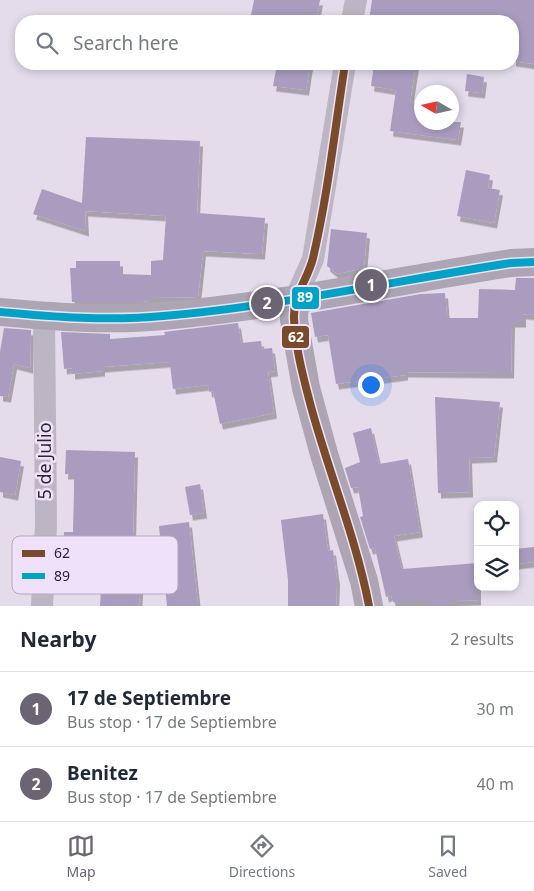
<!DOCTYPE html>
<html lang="en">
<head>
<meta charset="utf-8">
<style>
	body { margin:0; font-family:"Noto Sans",sans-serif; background:#f6f6f7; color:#1f2937 }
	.controls { position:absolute; right:15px; bottom:15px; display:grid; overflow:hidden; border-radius:10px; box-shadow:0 2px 8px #0003 }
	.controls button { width:45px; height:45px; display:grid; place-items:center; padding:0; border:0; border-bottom:1px solid #e0e1e3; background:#fff; color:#1f2937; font:25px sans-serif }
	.compass { position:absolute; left:414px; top:85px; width:45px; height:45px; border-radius:50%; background:#fff; box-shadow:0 2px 8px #0003; rotate:279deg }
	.you { position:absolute; left:370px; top:384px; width:18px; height:18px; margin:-12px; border:4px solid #fff; border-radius:50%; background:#1a73e8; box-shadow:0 0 0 8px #1a73e833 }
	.badge { display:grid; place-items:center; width:32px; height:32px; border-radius:50%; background:#6b6473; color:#fff; font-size:16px; font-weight:700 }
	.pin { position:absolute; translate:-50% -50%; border:2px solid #fff; box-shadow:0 1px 5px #0006 }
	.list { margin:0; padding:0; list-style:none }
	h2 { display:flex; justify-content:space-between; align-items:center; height:65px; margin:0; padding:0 20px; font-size:21px }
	h2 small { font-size:16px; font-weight:400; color:#747a83 }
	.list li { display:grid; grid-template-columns:32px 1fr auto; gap:15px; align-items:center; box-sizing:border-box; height:75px; padding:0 20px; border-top:1px solid #e0e1e3 }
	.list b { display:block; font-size:19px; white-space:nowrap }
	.list p { margin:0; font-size:16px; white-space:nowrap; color:#747a83 }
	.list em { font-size:16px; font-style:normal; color:#747a83 }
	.icon { flex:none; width:28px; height:28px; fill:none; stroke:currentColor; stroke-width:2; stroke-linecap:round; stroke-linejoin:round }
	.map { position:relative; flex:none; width:534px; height:606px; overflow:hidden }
	.search { position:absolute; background:#fff; box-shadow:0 2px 8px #0003; left:15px; right:15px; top:15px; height:55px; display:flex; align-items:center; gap:12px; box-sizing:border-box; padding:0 18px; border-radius:20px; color:#747a83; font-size:19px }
	.sheet { height:215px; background:#fff }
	nav { display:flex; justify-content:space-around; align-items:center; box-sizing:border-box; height:70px; border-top:1px solid #e0e1e3; background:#fff; font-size:14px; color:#747a83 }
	nav a { display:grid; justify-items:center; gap:2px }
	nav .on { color:#6b6473 }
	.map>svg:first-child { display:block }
	.building { fill:#a99cbf; filter:url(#shadow) }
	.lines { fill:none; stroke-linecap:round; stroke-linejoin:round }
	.street { stroke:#bcb5c3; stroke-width:22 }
	.secondary { stroke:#ada5b4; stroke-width:28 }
	.bus-1-casing { stroke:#efe1f9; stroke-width:11 }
	.bus-2-casing { stroke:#efe1f9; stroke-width:11 }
	.bus-1 { stroke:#7a4b2a; stroke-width:8 }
	.bus-2 { stroke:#02a2c6; stroke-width:8 }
	.labels { text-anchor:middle; stroke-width:5; stroke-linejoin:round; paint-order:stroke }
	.street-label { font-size:18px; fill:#2a2433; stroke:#efe1f9 }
	.key { fill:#efe1f9; stroke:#b4a8be; stroke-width:1 }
	.key-label { font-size:14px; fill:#2a2433 }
	.line-badge { stroke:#efe1f9; stroke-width:2 }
	.badge-label { font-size:14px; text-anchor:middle; font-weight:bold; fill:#fff }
</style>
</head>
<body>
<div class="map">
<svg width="534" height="606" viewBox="0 0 534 606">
	<defs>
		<filter id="shadow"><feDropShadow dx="3" dy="5.5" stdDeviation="0" flood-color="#0004"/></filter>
	</defs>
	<rect width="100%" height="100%" fill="#e4dbeb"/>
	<g class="building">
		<path d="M 254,0 L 320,0 L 316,21 L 289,21 L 251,16 Z"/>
		<path d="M 372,0 L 534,0 L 534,64 L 513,61 L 513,21 L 369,21 Z"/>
		<path d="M 277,64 L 310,64 L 306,90 L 273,86 Z"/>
		<path d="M 374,64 L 416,64 L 410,102 L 422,104 L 422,122 L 461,122 L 458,140 L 390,131 L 396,90 L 371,86 Z"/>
		<path d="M 467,74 L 484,77 L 482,93 L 465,91 Z"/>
		<path d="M 86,137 L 200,141 L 197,213 L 265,218 L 262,254 L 203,251 L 198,297 L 148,298 L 148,301 L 142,302 L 72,302 L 70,268 L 76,268 L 76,261 L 120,261 L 120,274 L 151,275 L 151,261 L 163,260 L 166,216 L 85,211 L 86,231 L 33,214 L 42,189 L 82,203 Z"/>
		<path d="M 466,170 L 490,175 L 488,188 L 500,190 L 494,223 L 457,216 Z"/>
		<path d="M 331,229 L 367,233 L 364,268 L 337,274 L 327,266 Z"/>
		<path d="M 516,278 L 534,278 L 534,315 L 523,314 L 523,322 L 512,322 L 511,373 L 405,372 L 405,375 L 336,384 L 328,335 L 315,337 L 311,313 L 421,294 L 445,293 L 447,318 L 478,318 L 479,289 L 515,290 Z"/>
		<path d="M 238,323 L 241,343 L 261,341 L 262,349 L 272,348 L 275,371 L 268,372 L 274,413 L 220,424 L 213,391 L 209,392 L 208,385 L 173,389 L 170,365 L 168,365 L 168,362 L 102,367 L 102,371 L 72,374 L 72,368 L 64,369 L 61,332 L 110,334 L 110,339 L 165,335 L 164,332 Z"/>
		<path d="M 4,328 L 31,330 L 30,368 L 14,364 L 8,397 L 0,396 L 0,352 Z"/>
		<path d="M 435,397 L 500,402 L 494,457 L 469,458 L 470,492 L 438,493 Z"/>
		<path d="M 371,428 L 379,464 L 408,459 L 420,532 L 394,536 L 402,569 L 478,563 L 478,600 L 453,601 L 453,606 L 429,606 L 429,602 L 393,602 L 391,595 L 386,597 L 375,548 L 370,549 L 360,517 L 363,516 L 358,487 L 351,488 L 345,468 L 360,462 L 353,433 Z"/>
		<path d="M 66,450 L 135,452 L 132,576 L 141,577 L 139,606 L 100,606 L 103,552 L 63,551 L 64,532 L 73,532 L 74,491 L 74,474 L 65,474 Z"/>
		<path d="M 0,457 L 21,461 L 15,495 L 0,492 Z"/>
		<path d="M 200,484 L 204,513 L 190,515 L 185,487 Z"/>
		<path d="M 323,514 L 328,551 L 333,550 L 337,580 L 336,606 L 288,606 L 288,580 L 281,520 Z"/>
		<path d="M 189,522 L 198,606 L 167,606 L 159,526 Z"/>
		<path d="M 534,547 L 534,562 L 515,564 L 515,549 Z"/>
	</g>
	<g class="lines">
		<g class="street">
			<path d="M 352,21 L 356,0"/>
			<path d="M 295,299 L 313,259 L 345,64"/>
			<path d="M 42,606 L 46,524 L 44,316"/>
		</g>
		<g class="secondary">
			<path d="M 295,299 L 294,320 L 306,388 L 324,454 L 364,581 L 369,606"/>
			<path d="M 0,312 C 54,317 109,321 163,316 C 279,306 395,281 511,263 L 534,262"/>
		</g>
		<g class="bus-1-casing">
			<path id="bus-1" d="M 345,64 C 335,128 328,194 313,258 C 308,279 293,295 294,318 C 295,346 303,376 310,403 C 328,471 356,537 369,606"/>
		</g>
		<g class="bus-2-casing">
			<path id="bus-2" d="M 0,312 C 54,317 109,321 163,316 C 279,306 395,281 511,263 L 534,262"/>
		</g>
		<use href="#bus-1" class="bus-1"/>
		<use href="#bus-2" class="bus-2"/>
	</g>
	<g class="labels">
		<g class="street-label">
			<text transform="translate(45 461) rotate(-90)" y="6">5 de Julio</text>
		</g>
	</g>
	<rect x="12" y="536" width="166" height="58" rx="8" class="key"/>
	<rect x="22" y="550" width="23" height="7" fill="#7a4b2a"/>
	<rect x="22" y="573" width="23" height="6" fill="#02a2c6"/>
	<g class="key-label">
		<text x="54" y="558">62</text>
		<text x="54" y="581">89</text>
	</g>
	<g class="line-badge">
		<rect x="291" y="286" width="29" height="24" rx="5" fill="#02a2c6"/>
		<rect x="281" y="325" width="29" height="24" rx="5" fill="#7a4b2a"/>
	</g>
	<g class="badge-label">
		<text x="305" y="302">89</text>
		<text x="296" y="342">62</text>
	</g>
</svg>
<div class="controls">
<button><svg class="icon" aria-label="locate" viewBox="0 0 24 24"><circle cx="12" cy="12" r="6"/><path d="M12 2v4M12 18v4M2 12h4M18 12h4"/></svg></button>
<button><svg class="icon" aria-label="layers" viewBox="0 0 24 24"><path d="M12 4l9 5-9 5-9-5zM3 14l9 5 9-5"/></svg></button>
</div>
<svg class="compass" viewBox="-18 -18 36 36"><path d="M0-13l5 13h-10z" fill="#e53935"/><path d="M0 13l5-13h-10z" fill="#747a83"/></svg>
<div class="you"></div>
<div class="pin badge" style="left:371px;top:285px">1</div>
<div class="pin badge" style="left:267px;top:303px">2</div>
<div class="search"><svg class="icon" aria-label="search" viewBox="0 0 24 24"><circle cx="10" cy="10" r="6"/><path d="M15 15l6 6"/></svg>Search here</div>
</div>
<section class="sheet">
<h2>Nearby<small>2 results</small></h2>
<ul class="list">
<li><span class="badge">1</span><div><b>17 de Septiembre</b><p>Bus stop · 17 de Septiembre</p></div><em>30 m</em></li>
<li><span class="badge">2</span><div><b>Benitez</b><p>Bus stop · 17 de Septiembre</p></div><em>40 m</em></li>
</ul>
</section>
<nav>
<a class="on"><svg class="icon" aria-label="map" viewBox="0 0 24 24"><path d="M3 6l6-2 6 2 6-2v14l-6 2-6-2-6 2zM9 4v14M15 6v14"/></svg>Map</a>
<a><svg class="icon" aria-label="directions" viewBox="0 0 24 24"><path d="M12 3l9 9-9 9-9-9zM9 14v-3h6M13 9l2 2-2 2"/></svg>Directions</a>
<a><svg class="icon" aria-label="saved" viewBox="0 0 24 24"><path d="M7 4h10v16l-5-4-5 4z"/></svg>Saved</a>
</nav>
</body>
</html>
